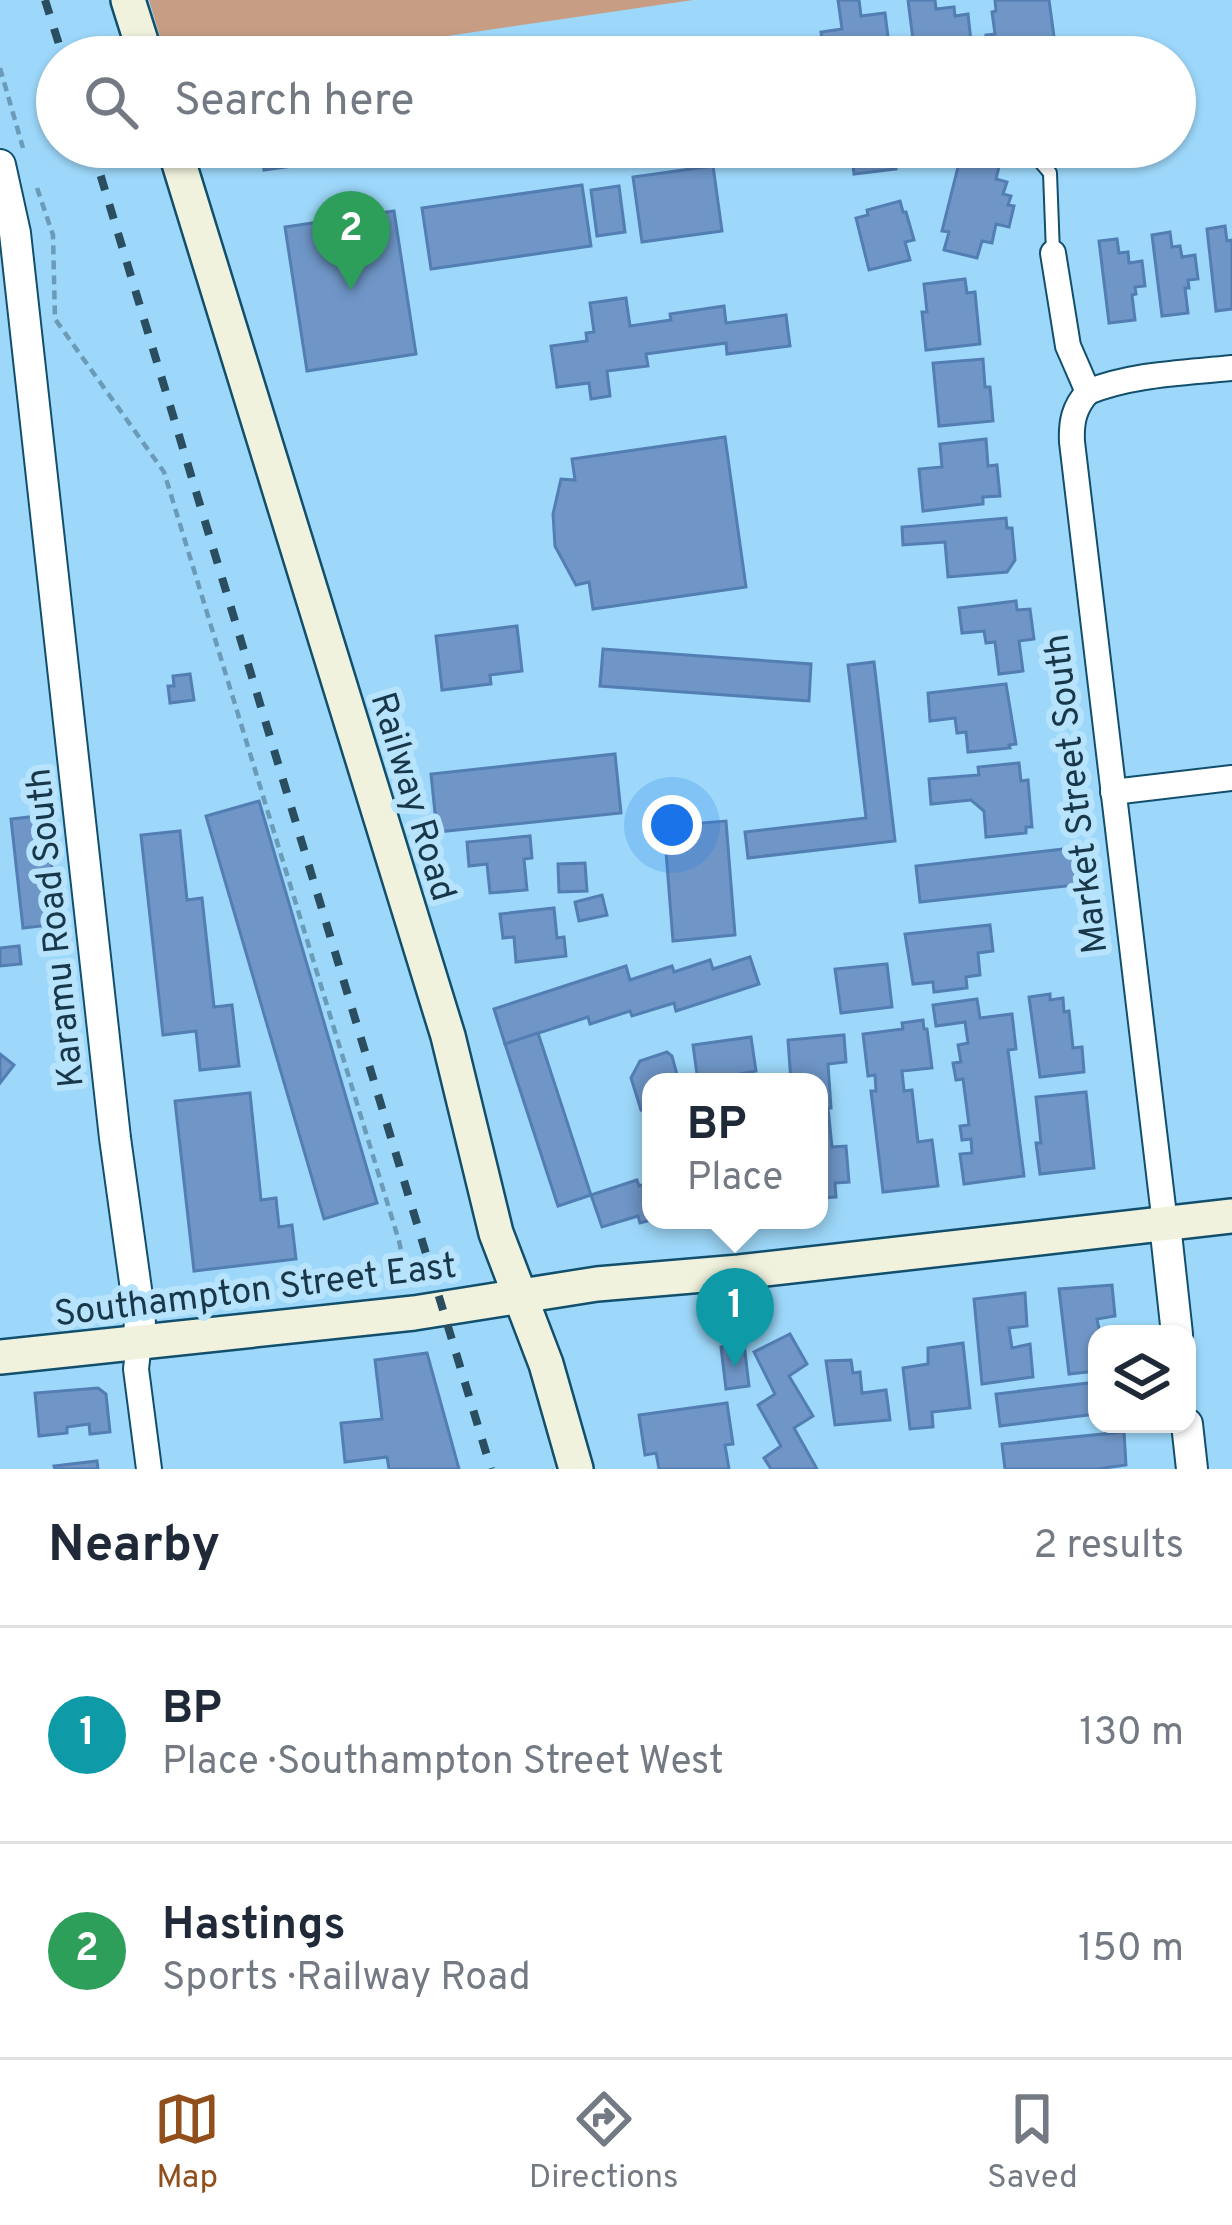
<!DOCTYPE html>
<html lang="en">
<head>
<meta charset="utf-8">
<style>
	body { margin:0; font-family:Overpass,sans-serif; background:#f6f6f7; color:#1f2937 }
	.controls { position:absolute; right:36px; bottom:36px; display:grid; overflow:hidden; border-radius:24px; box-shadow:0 3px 9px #0004 }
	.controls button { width:108px; height:108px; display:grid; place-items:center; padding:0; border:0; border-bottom:3px solid #e0e1e3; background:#fff; color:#1f2937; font:60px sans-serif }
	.you { position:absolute; left:672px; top:825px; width:42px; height:42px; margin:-30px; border:9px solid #fff; border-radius:50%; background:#1a73e8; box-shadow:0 0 0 18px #1a73e833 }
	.badge { display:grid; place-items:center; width:78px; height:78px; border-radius:50%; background:#914f1c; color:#fff; font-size:39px; font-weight:700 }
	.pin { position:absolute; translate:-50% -99px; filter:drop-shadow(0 3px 6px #0008) }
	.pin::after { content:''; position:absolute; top:63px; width:42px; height:36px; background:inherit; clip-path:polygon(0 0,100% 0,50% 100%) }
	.popup { position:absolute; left:642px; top:1073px; width:186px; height:156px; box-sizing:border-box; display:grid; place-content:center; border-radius:24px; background:#fff; filter:drop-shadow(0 3px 9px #0005); font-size:39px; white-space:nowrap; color:#747a83 }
	.popup b { font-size:45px; color:#1f2937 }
	.popup::after { content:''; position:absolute; left:50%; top:100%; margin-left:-24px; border:24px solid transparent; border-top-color:#fff }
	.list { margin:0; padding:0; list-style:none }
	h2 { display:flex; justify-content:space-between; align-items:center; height:156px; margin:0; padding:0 48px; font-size:51px }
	h2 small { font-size:39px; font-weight:400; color:#747a83 }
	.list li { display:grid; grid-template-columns:78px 1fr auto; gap:36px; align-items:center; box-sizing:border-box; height:216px; padding:0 48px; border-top:3px solid #e0e1e3 }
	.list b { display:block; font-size:45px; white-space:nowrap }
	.list p { margin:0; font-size:39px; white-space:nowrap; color:#747a83 }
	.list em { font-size:39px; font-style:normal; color:#747a83 }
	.icon { flex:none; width:66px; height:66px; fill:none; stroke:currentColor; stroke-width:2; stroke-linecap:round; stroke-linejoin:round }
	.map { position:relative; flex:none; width:1232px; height:1469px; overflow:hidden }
	.search { position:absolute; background:#fff; box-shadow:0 3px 9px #0004; left:36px; right:36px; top:36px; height:132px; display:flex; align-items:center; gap:30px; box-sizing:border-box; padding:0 42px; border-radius:66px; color:#747a83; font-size:45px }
	.sheet { height:588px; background:#fff }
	nav { display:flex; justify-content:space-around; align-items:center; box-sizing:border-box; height:168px; border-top:3px solid #e0e1e3; background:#fff; font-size:33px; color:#747a83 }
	nav a { display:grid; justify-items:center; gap:6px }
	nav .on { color:#914f1c }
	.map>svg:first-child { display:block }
	.green { fill:#c79d83 }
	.building { fill:#6f96c7; stroke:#527eb3; stroke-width:3 }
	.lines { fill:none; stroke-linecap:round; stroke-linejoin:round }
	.service-casing { stroke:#114f6c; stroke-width:16 }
	.minor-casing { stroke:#114f6c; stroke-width:28 }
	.tertiary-casing { stroke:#114f6c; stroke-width:34 }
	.secondary-casing { stroke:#114f6c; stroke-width:38 }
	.path { stroke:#6b9bb7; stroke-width:4.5; stroke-dasharray:9 6; stroke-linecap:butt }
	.service { stroke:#fff; stroke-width:12 }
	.minor { stroke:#fff; stroke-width:24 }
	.tertiary { stroke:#fff; stroke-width:30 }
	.secondary { stroke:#f0f2dd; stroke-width:33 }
	.rail { stroke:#2a4d60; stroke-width:8; stroke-dasharray:15 15; stroke-linecap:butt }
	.labels { text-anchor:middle; stroke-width:12; stroke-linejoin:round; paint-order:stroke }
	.street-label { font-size:36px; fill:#183849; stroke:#b8e3fd }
</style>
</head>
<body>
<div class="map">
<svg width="1232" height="1469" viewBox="0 0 1232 1469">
	<rect width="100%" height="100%" fill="#9dd8fa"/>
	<path class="green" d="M 149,0 L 693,0 L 304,57 L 166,57 Z"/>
	<g class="building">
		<path d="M 838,0 L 859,0 L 861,16 L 885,13 L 889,45 L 862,48 L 863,57 L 824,57 L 821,32 L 842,29 Z"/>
		<path d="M 908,0 L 935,0 L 936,9 L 954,7 L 955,16 L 968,14 L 971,41 L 975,40 L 977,57 L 928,57 L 927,47 L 914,48 Z"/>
		<path d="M 995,0 L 1049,0 L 1055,44 L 1049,45 L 1051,56 L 989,57 L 986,35 L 995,34 L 992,12 L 996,11 Z"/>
		<path d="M 261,147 L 352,147 L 299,155 L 300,165 L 264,170 Z"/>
		<path d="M 851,147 L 902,147 L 902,150 L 894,151 L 896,169 L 854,174 Z"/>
		<path d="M 963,147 L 1002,155 L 996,179 L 1007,182 L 1003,194 L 1011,196 L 1008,205 L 1014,206 L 1009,227 L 996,224 L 992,243 L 982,241 L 977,258 L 944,250 L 949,232 L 942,231 Z"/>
		<path d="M 713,166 L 722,231 L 642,242 L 633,177 Z"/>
		<path d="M 582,185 L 591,246 L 431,269 L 422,208 Z"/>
		<path d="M 619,186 L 625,232 L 597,236 L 591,190 Z"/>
		<path d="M 900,201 L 903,212 L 906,212 L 914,240 L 905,242 L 910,260 L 869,270 L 856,218 L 868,215 L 867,210 Z"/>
		<path d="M 394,211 L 416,354 L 307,371 L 285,227 Z"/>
		<path d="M 1225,226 L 1227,241 L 1232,240 L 1232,309 L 1216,311 L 1207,229 Z"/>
		<path d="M 1170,232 L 1172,247 L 1180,246 L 1182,257 L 1195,255 L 1198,279 L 1188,280 L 1189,288 L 1185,288 L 1188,313 L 1162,316 L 1152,235 Z"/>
		<path d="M 1117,239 L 1119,253 L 1128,252 L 1129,263 L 1142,261 L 1145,286 L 1135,287 L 1136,294 L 1132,295 L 1135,320 L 1109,323 L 1099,241 Z"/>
		<path d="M 965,279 L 967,293 L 975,292 L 980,344 L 926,350 L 922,312 L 927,312 L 924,284 Z"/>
		<path d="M 626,298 L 630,326 L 671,320 L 670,314 L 724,306 L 726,323 L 786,315 L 790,346 L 727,354 L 726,343 L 646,354 L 648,366 L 607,371 L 610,396 L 591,399 L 589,383 L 557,387 L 551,346 L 587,341 L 586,333 L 594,332 L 590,303 Z"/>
		<path d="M 983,359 L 985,387 L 990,387 L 993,421 L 939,426 L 933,363 Z"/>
		<path d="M 725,437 L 746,587 L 593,609 L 589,582 L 576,585 L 555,546 L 553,514 L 561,479 L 575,480 L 572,459 Z"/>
		<path d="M 986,439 L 988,466 L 997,465 L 1000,496 L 983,497 L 983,504 L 923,511 L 919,469 L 942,467 L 940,444 Z"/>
		<path d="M 1006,518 L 1007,528 L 1012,528 L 1015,560 L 1007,572 L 948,577 L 945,542 L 903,545 L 902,527 Z"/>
		<path d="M 1016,601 L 1017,610 L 1030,609 L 1034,639 L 1019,641 L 1023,671 L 999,674 L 995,642 L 986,643 L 984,631 L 962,633 L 959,608 Z"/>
		<path d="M 517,626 L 522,671 L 490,675 L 491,684 L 442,690 L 436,636 Z"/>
		<path d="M 603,649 L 811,664 L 809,701 L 600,686 Z"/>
		<path d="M 874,662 L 895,841 L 748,858 L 745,832 L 866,818 L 848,665 Z"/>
		<path d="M 190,674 L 194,700 L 170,703 L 168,686 L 174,686 L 173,676 Z"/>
		<path d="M 1006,684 L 1016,744 L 1009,745 L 1010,748 L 968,752 L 966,732 L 957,733 L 955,718 L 930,721 L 928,693 Z"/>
		<path d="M 615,754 L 621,813 L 437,832 L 431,774 Z"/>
		<path d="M 1019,763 L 1021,781 L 1028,780 L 1032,827 L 1026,827 L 1026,833 L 986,837 L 984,811 L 971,800 L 931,804 L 929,779 L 979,775 L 978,767 Z"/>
		<path d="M 259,801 L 377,1203 L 324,1219 L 206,816 Z"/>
		<path d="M 46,815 L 58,924 L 23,928 L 11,819 Z"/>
		<path d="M 726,821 L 735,935 L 673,941 L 664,826 Z"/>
		<path d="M 180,831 L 187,900 L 202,898 L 214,1007 L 232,1005 L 239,1066 L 200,1070 L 196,1031 L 163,1035 L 141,835 Z"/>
		<path d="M 530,836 L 532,858 L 524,859 L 527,890 L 490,893 L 487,864 L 469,866 L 467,842 Z"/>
		<path d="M 1072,848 L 1076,885 L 920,902 L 916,866 Z"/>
		<path d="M 585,863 L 587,891 L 559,892 L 558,864 Z"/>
		<path d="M 602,895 L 607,915 L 579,921 L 575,902 Z"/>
		<path d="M 554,908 L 557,938 L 564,937 L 566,956 L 516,962 L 514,937 L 503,938 L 500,914 Z"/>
		<path d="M 990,925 L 993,951 L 978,953 L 980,975 L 966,977 L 967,988 L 934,992 L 933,982 L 913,984 L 905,934 Z"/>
		<path d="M 19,946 L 21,964 L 0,966 L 0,948 Z"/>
		<path d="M 750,957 L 759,984 L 676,1011 L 674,1003 L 632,1016 L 630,1011 L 590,1024 L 588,1017 L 505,1044 L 494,1009 L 626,966 L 630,980 L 672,966 L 674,972 L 710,960 L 713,969 Z"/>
		<path d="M 887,964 L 892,1007 L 841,1013 L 835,969 Z"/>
		<path d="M 1050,994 L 1050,1000 L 1063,998 L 1064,1012 L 1069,1011 L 1073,1048 L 1082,1047 L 1084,1072 L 1040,1077 L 1029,997 Z"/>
		<path d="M 977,999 L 980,1018 L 1012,1014 L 1016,1049 L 1008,1050 L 1024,1176 L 964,1184 L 960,1154 L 972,1153 L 971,1139 L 962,1140 L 960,1126 L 969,1125 L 963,1079 L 956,1080 L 953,1063 L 961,1062 L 958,1045 L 968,1043 L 965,1022 L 936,1026 L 933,1005 Z"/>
		<path d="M 923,1020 L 924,1029 L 927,1029 L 932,1068 L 902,1071 L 904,1091 L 912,1090 L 918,1142 L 932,1140 L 938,1186 L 883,1192 L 871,1091 L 876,1091 L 875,1075 L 868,1076 L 863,1034 L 903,1029 L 902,1023 Z"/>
		<path d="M 538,1033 L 591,1195 L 558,1206 L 505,1044 Z"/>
		<path d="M 844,1035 L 846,1062 L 828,1064 L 831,1108 L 828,1108 L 832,1147 L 846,1146 L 849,1182 L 835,1183 L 836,1197 L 819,1198 L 819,1082 L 791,1082 L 788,1040 Z"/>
		<path d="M 751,1037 L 756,1071 L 740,1074 L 741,1082 L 698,1082 L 693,1045 Z"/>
		<path d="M 667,1052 L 672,1056 L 679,1082 L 651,1082 L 651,1126 L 647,1109 L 641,1110 L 631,1078 L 640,1061 Z"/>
		<path d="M 0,1054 L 14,1065 L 0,1083 Z"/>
		<path d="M 1086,1092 L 1094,1168 L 1040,1174 L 1036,1143 L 1041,1143 L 1036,1097 Z"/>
		<path d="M 250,1093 L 261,1200 L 276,1198 L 279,1227 L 292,1225 L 296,1259 L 194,1271 L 175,1101 Z"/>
		<path d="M 637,1180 L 639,1186 L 651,1182 L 651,1220 L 640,1223 L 638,1216 L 602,1227 L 591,1195 Z"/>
		<path d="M 1112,1285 L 1115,1316 L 1097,1319 L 1100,1334 L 1097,1334 L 1097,1371 L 1069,1374 L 1059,1289 Z"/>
		<path d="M 1025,1293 L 1027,1326 L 1009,1328 L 1012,1348 L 1030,1344 L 1033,1377 L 982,1384 L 974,1299 Z"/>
		<path d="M 790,1334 L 807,1364 L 789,1376 L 813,1416 L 794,1428 L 817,1469 L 771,1469 L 764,1458 L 781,1446 L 758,1405 L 775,1394 L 754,1352 Z"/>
		<path d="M 963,1343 L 970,1408 L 932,1412 L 933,1427 L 910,1429 L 903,1368 L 928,1364 L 928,1348 Z"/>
		<path d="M 744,1344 L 749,1386 L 726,1389 L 721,1347 Z"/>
		<path d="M 427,1353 L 459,1469 L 389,1469 L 387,1457 L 345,1462 L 341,1423 L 382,1419 L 375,1360 Z"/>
		<path d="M 851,1360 L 853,1373 L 860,1372 L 862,1393 L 886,1390 L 890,1420 L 835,1425 L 826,1361 Z"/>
		<path d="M 1097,1382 L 1097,1414 L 1000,1426 L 996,1394 Z"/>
		<path d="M 98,1388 L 106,1394 L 110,1432 L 90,1434 L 89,1424 L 67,1427 L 67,1433 L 39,1436 L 35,1393 Z"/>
		<path d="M 727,1403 L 733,1444 L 725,1445 L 729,1469 L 659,1469 L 656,1453 L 645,1455 L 639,1415 Z"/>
		<path d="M 1124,1432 L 1126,1465 L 1097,1469 L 1005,1469 L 1002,1444 Z"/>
		<path d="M 97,1461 L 98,1469 L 55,1469 L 54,1466 Z"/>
	</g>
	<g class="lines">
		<g class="service-casing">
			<path id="service" d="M 1028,147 L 1050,173 L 1053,253"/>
		</g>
		<g class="minor-casing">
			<g id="minor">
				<path d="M 1053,253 L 1068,346 L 1088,392 C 1074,407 1071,422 1072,442 L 1165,1224"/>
				<path d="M 1088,392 C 1132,374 1184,373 1232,368"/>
				<path d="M 1113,792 L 1232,778"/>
				<path d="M 139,1342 L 136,1369 L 149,1469"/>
			</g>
		</g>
		<g class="tertiary-casing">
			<g id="tertiary">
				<path d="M 0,165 L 15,233 L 115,1138 L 140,1318 L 139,1342"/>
				<path d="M 1165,1224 L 1177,1334"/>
				<path d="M 1187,1424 L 1192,1469"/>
			</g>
		</g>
		<g class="secondary-casing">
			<g id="secondary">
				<path d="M 128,0 L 146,57"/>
				<path d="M 174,147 L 448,1036 L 496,1233 L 546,1364 L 576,1469"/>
				<path d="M 0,1357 L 414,1313 L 597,1284 L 739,1272 L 1232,1216"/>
			</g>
		</g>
		<g class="path">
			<path d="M 0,68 L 23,148"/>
			<path d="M 37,188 L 53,235 L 55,319 L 164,472 L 399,1241 L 408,1284"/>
		</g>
		<use href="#service" class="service"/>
		<use href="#minor" class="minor"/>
		<use href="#tertiary" class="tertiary"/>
		<use href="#secondary" class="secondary"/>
		<g class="rail">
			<path d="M 45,0 L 63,57"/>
			<path d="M 92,147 L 491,1469"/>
		</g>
	</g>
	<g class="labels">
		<g class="street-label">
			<text transform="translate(1074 794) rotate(-97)" y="13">Market Street South</text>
			<text transform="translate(415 796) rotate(73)" y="13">Railway Road</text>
			<text transform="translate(53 928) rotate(-96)" y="13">Karamu Road South</text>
			<text transform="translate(255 1288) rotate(-7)" y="13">Southampton Street East</text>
		</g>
	</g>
</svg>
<div class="controls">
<button><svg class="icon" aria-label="layers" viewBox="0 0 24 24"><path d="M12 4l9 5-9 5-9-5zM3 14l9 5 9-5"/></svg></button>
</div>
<div class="you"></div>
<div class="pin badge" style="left:735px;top:1367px;background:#0f9aa8">1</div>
<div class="popup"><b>BP</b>Place</div>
<div class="pin badge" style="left:351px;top:290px;background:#2e9e5b">2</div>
<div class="search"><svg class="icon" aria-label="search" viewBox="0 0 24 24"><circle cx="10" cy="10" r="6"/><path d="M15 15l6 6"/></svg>Search here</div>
</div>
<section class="sheet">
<h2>Nearby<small>2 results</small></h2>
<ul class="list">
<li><span class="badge" style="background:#0f9aa8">1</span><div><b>BP</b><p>Place · Southampton Street West</p></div><em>130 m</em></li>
<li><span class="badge" style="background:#2e9e5b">2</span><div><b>Hastings</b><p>Sports · Railway Road</p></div><em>150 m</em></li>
</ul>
</section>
<nav>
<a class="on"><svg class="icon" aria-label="map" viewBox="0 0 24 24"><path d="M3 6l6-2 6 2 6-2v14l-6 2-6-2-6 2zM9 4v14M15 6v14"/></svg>Map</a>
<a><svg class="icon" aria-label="directions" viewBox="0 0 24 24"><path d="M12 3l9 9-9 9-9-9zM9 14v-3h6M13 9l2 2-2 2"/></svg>Directions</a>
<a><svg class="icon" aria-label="saved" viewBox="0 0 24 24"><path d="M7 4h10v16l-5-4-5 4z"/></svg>Saved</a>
</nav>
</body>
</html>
